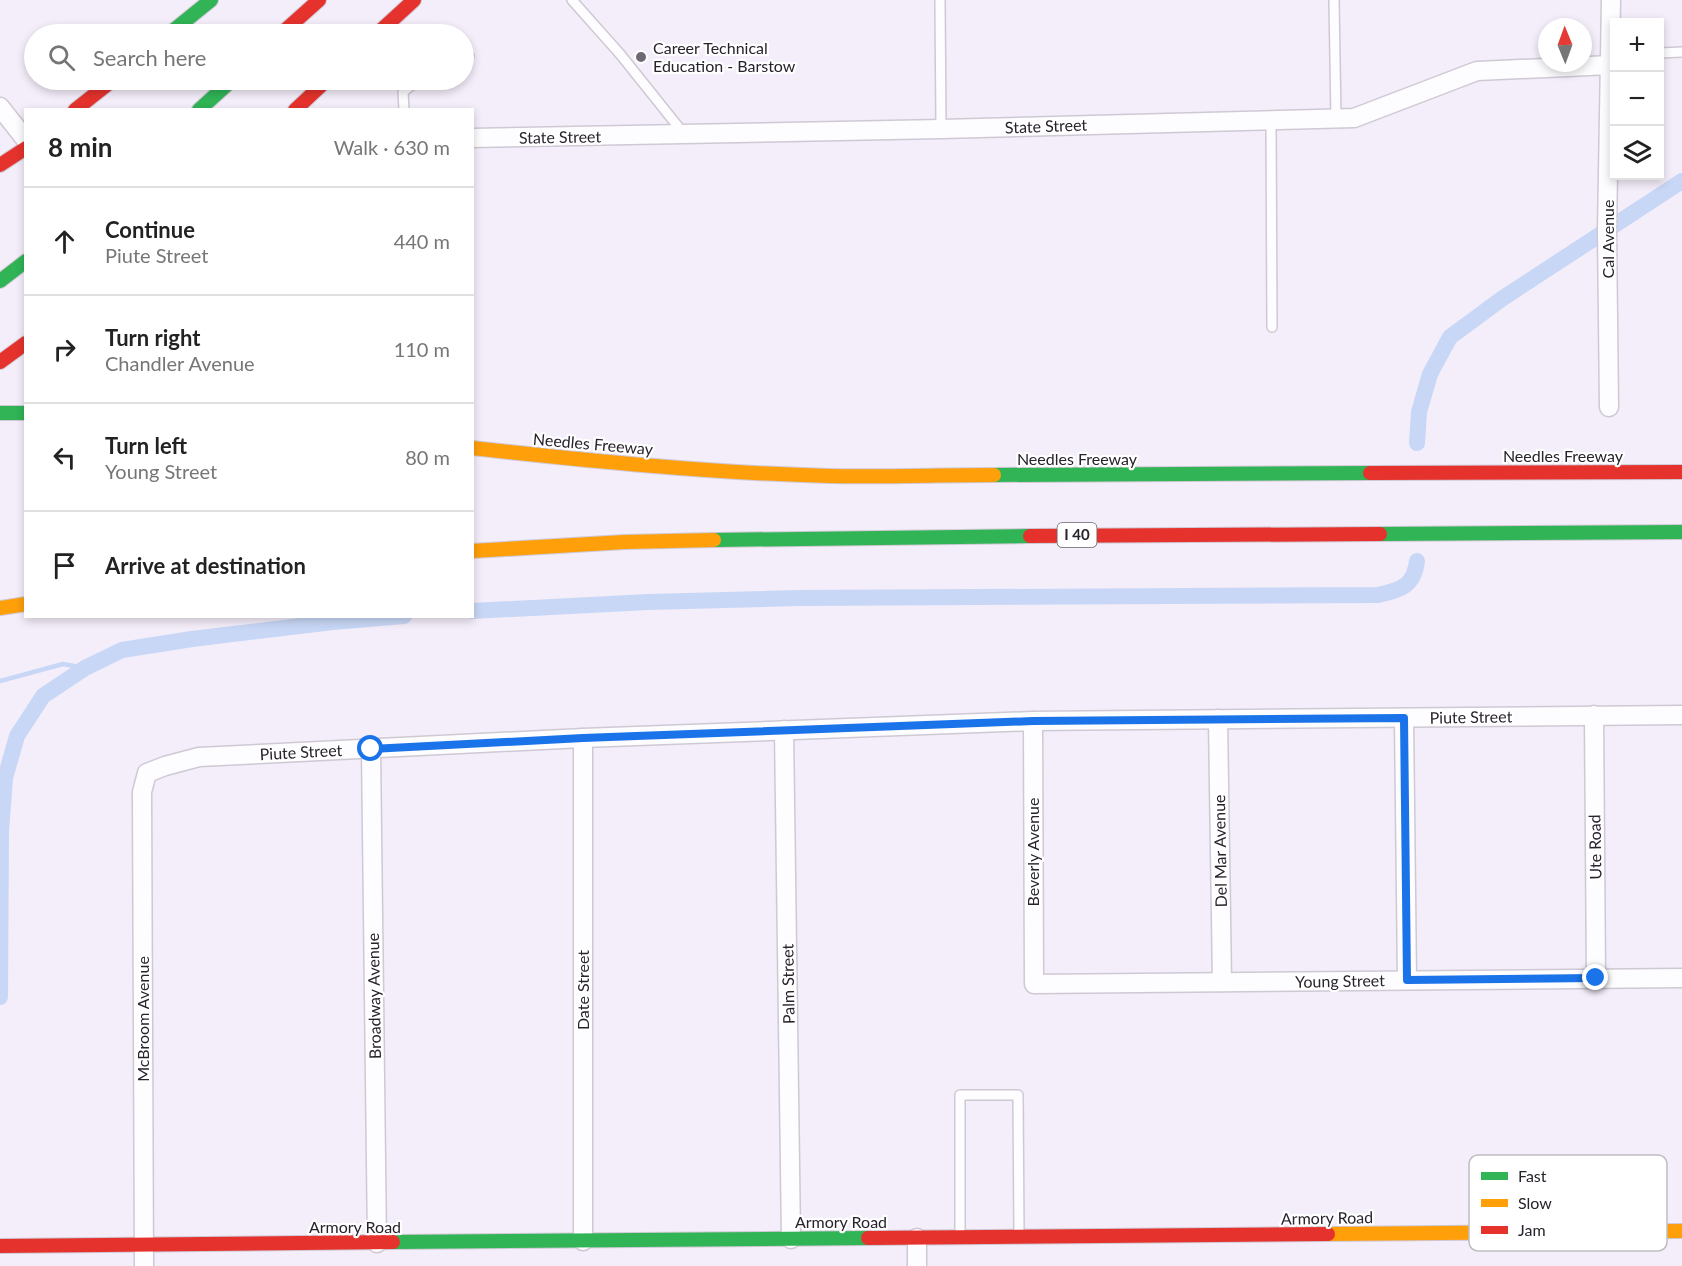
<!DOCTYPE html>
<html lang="en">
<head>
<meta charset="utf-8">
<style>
	body { margin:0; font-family:Lato,sans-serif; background:#f6f6f6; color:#222 }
	.controls { position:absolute; right:18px; top:18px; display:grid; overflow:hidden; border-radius:0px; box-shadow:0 3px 9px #0003 }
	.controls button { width:54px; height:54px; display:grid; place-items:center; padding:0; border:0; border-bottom:2px solid #e0e0e0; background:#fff; color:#222; font:30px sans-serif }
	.compass { position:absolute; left:1538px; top:18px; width:54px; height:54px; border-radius:50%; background:#fff; box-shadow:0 3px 9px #0003; rotate:359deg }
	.stop { position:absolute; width:18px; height:18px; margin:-14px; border:4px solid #1a73e8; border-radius:50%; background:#fff }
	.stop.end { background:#1a73e8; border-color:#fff; box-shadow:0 2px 6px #0008 }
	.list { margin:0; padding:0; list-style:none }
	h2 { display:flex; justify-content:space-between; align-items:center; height:78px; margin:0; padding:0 24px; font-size:26px }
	h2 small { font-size:20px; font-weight:400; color:#767676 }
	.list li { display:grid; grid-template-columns:39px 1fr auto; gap:18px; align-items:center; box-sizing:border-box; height:108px; padding:0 24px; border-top:2px solid #e0e0e0 }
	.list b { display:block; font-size:22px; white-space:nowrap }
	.list p { margin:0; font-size:20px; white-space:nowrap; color:#767676 }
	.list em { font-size:20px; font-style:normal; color:#767676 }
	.icon { flex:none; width:33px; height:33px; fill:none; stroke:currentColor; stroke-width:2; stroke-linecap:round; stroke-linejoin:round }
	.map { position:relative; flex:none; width:1682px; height:1266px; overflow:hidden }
	.search { position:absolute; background:#fff; box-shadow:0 3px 9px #0003; left:24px; top:24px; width:450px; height:66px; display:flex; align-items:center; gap:15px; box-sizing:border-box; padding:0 21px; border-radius:33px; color:#767676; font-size:22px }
	.panel { position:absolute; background:#fff; box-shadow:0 3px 9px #0003; left:24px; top:108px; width:450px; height:510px; border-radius:0px }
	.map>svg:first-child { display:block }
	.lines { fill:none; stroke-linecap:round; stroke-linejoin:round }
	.stream { stroke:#c8d7f6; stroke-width:4.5 }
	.canal { stroke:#c8d7f6; stroke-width:16 }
	.lane-casing { stroke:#cfc9d4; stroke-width:12 }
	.street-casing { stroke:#cfc9d4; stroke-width:21 }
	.fast-casing { stroke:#cfc9d4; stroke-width:16 }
	.slow-casing { stroke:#cfc9d4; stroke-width:16 }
	.jam-casing { stroke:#cfc9d4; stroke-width:16 }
	.lane { stroke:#fdfcfe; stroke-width:9 }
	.street { stroke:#fdfcfe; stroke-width:18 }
	.fast { stroke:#30b455; stroke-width:14 }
	.slow { stroke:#ff9f0a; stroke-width:14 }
	.jam { stroke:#e5322d; stroke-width:14 }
	.route { stroke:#1a73e8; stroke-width:8 }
	.poi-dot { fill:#6f6974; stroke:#fff; stroke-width:2 }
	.labels { text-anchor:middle; stroke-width:4.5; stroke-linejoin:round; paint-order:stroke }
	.shield { fill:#fff; stroke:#68646b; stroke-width:1.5 }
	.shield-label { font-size:15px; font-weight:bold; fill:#28222c }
	.poi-label { font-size:16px; fill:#28222c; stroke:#fff; text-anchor:start }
	.street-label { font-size:16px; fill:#28222c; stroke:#fff }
	.key { fill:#fff; stroke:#bebdc0; stroke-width:1.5 }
	.key-label { font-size:16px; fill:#28222c }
</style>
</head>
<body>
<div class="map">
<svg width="1682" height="1266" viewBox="0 0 1682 1266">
	<rect width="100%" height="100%" fill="#f4edfa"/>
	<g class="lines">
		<path class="stream" d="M 0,681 L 63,664 L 85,668"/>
		<g class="canal">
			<path d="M 1417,443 L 1419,412 L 1430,374 L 1450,337 L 1503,298 L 1682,181"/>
			<path d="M 472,611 L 648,602 L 799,598 L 1378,595 C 1401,590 1414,586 1417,561"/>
			<path d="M 0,997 L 1,831 L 5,778 L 17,736 L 43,696 L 85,668 L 122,650 L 192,639 L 333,622 L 404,616"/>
		</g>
		<g class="lane-casing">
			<g id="lane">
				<path d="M 572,0 L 620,54 L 684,134"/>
				<path d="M 940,0 L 941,129"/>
				<path d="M 1334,0 L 1336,119"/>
				<path d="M 1660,53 L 1682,52"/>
				<path d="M 464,56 L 469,56"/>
				<path d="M 404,110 L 403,92 L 418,80"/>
				<path d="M 1271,120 L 1272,327"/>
				<path d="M 960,1235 L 960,1095 L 1018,1095 L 1019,1234"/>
			</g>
		</g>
		<g class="street-casing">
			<g id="street">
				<path d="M 0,107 L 26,140"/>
				<path d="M 472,138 L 941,129 L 1354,118 L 1477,71 L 1611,65"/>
				<path d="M 1609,407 L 1607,231 L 1611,0"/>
				<path d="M 1594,715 L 1596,978"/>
				<path d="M 1404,718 L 1407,980"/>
				<path d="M 1218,719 L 1222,982"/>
				<path d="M 1033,721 L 1034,984 L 1682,978"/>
				<path d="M 784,730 L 791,1239"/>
				<path d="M 371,749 L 377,1243"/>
				<path d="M 583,1241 L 583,738"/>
				<path d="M 144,1266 L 142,792 L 147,773 L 165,766 L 199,757 L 583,738 L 1033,721 L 1682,715"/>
				<path d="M 917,1266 L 917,1238"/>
			</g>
		</g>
		<g class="fast-casing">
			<g id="fast">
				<path d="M 169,34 L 211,0"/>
				<path d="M 199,110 L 232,80"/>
				<path d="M 0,281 L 26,261"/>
				<path d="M 0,413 L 26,413"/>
				<path d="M 994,475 L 1370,473"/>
				<path d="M 1380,534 L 1682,532"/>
				<path d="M 714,540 L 1030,536"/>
				<path d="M 393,1242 L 868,1238"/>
			</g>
		</g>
		<g class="slow-casing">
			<g id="slow">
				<path d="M 472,448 C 591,461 711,473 830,476 C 885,477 939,475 994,475"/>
				<path d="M 472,551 L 625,542 L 714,540"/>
				<path d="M 0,608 L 26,604"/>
				<path d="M 1328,1234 L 1682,1231"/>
			</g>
		</g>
		<g class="jam-casing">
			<g id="jam">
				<path d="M 281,34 L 319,0"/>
				<path d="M 377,34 L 414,0"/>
				<path d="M 75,110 L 113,80"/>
				<path d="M 295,110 L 327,80"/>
				<path d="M 0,165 L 26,148"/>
				<path d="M 0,362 L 26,343"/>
				<path d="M 1370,473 L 1682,472"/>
				<path d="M 1030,536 L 1380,534"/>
				<path d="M 868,1238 L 1328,1234"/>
				<path d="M 0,1246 L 393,1242"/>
			</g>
		</g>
		<use href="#lane" class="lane"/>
		<use href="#street" class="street"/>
		<use href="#fast" class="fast"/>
		<use href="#slow" class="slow"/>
		<use href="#jam" class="jam"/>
	</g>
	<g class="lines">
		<path class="route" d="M 371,749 L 583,738 L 1033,721 L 1404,718 L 1407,980 L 1596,978"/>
	</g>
	<circle class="poi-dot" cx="641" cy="57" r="6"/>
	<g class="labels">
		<rect class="shield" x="1057.5" y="523" width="39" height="24" rx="4.5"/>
		<g class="shield-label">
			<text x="1077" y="540">I 40</text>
		</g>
		<g class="poi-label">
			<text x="653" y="54">Career Technical<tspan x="653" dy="18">Education - Barstow</tspan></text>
		</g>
		<g class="street-label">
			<text transform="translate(1046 126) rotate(-2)" y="6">State Street</text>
			<text transform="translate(560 137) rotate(-1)" y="6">State Street</text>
			<text transform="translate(1608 239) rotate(-90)" y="6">Cal Avenue</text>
			<text transform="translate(593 444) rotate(5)" y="6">Needles Freeway</text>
			<text x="1563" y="462">Needles Freeway</text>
			<text x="1077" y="465">Needles Freeway</text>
			<text transform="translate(1471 717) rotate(-1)" y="6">Piute Street</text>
			<text transform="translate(301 752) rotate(-3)" y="6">Piute Street</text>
			<text transform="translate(1595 847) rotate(-91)" y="6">Ute Road</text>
			<text transform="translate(1220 851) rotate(-91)" y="6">Del Mar Avenue</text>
			<text transform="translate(1033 852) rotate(-90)" y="6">Beverly Avenue</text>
			<text transform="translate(1340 981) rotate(-1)" y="6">Young Street</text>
			<text transform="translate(788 984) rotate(-91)" y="6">Palm Street</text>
			<text transform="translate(583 990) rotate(-90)" y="6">Date Street</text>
			<text transform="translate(374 996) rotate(-91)" y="6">Broadway Avenue</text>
			<text transform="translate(143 1019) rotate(-90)" y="6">McBroom Avenue</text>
			<text transform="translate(1327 1218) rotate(-1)" y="6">Armory Road</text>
			<text x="841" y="1228">Armory Road</text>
			<text x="355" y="1233">Armory Road</text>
		</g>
	</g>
	<rect x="1469" y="1155" width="198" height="96" rx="9" class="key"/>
	<rect x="1481" y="1172" width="27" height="8" fill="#30b455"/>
	<rect x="1481" y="1199" width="27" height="8" fill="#ff9f0a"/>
	<rect x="1481" y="1226" width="27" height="8" fill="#e5322d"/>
	<g class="key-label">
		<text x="1518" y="1182">Fast</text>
		<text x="1518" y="1209">Slow</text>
		<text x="1518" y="1236">Jam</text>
	</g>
</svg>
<div class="controls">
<button>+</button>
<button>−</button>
<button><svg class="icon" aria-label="layers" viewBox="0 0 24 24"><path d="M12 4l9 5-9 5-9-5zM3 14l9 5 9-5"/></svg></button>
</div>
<svg class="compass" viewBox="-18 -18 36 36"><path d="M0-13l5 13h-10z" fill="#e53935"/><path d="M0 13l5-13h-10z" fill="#767676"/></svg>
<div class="stop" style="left:371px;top:749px"></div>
<div class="stop end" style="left:1596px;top:978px"></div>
<div class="search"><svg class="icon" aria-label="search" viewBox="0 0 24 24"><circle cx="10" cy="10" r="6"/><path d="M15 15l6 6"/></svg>Search here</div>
<section class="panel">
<h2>8 min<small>Walk · 630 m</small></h2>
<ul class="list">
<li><svg class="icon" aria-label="ahead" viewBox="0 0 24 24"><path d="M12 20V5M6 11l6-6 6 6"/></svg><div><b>Continue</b><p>Piute Street</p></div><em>440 m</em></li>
<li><svg class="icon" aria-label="right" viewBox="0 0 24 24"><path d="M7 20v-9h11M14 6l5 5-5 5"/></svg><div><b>Turn right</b><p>Chandler Avenue</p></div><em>110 m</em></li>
<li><svg class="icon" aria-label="left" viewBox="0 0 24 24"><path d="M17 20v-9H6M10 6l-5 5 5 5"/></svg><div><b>Turn left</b><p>Young Street</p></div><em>80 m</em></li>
<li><svg class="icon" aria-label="arrive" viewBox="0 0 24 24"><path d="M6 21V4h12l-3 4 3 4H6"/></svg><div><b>Arrive at destination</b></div></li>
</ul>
</section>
</div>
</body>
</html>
